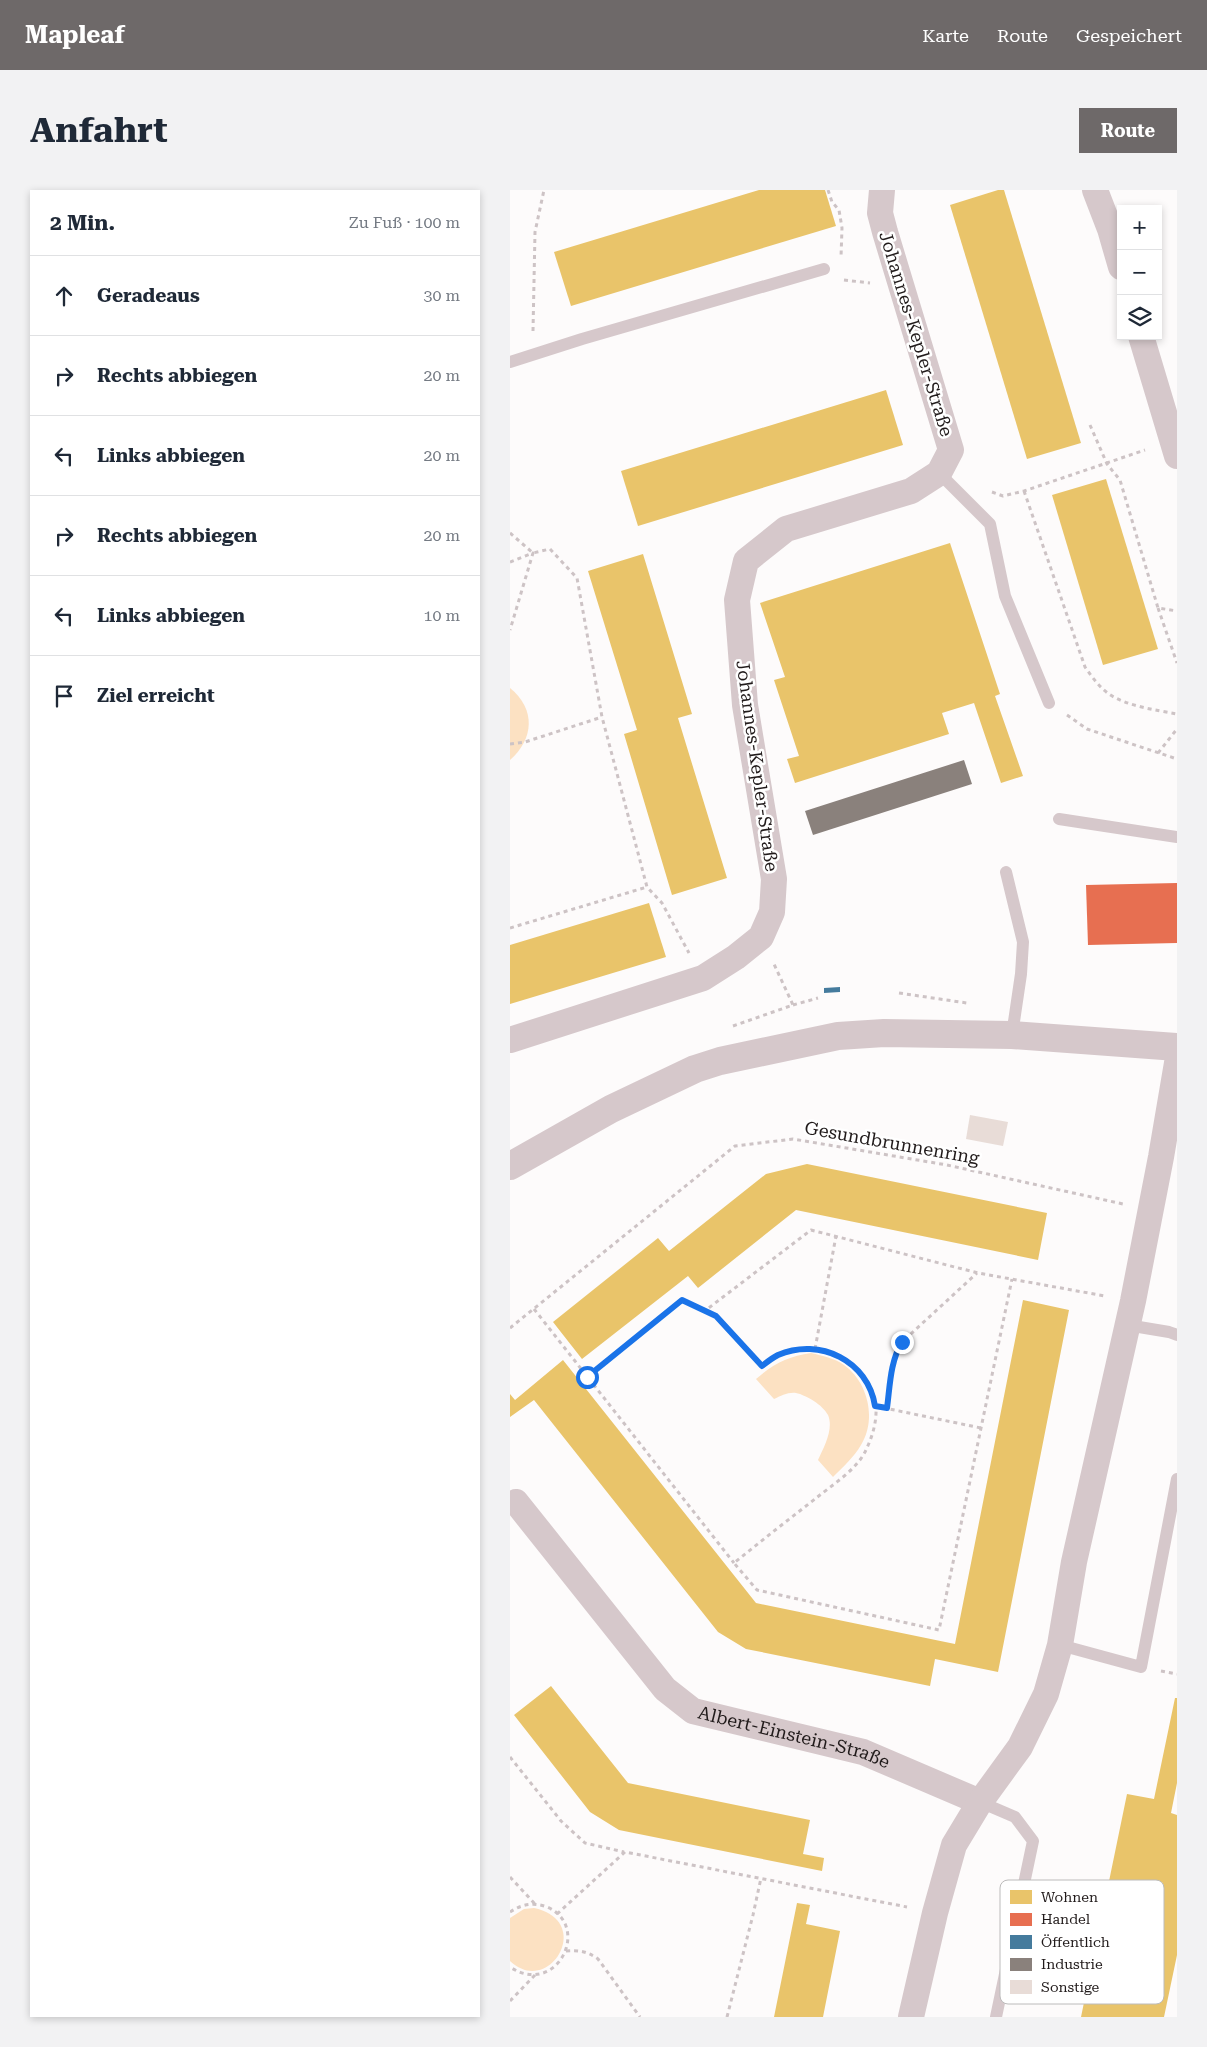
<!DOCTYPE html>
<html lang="de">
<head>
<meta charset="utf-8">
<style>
	body { margin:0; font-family:"Roboto Serif",serif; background:#f2f2f3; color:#1f2937 }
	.controls { position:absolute; right:15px; top:15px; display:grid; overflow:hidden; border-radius:0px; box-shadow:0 2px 8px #0003 }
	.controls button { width:45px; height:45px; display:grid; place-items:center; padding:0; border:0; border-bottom:1px solid #e0e1e3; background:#fff; color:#1f2937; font:25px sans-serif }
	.stop { position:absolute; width:15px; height:15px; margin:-11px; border:4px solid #1a73e8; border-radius:50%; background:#fff }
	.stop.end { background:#1a73e8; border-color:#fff; box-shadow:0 1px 5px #0008 }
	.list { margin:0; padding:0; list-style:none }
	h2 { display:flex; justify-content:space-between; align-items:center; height:65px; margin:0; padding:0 20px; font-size:21px }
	h2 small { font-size:16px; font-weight:400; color:#747a83 }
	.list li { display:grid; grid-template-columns:32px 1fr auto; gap:15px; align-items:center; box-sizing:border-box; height:80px; padding:0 20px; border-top:1px solid #e0e1e3 }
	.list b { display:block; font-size:19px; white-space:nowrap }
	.list em { font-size:16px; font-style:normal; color:#747a83 }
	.icon { flex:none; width:28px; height:28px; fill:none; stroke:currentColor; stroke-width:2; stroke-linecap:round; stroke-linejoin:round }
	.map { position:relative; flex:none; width:667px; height:1827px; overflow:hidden; border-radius:0px }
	header { display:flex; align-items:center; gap:30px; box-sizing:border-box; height:70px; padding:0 25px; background:#6e6969; color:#fff }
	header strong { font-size:24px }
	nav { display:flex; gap:28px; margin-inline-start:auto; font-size:18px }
	.intro { display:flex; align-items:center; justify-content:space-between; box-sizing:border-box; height:120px; padding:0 30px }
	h1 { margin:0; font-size:35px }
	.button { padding:12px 22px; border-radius:0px; background:#6e6969; color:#fff; font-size:18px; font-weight:700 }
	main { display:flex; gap:30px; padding:0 30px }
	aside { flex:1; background:#fff; border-radius:0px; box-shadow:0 2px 8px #0003 }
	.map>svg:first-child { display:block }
	.green { fill:#fce1c2 }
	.homes { fill:#e9c46a }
	.shops { fill:#e76f51 }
	.public { fill:#457b9d }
	.industry { fill:#8a817c }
	.building { fill:#e8dcd7 }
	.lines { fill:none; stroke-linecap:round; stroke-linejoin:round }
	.path { stroke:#cdc3c5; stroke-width:3; stroke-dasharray:4 4; stroke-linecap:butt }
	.service { stroke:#d6c8cb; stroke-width:12 }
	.minor { stroke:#d6c8cb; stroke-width:26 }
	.tertiary { stroke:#d6c8cb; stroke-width:28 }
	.route { stroke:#1a73e8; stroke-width:6 }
	.labels { text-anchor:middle; stroke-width:5; stroke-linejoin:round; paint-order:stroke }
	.street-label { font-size:18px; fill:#211b1b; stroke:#fff }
	.key { fill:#fff; stroke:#bcbbbb; stroke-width:1 }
	.key-label { font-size:14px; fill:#211b1b }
</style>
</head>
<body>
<header>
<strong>Mapleaf</strong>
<nav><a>Karte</a><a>Route</a><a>Gespeichert</a></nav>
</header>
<div class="intro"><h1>Anfahrt</h1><a class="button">Route</a></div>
<main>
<aside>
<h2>2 Min.<small>Zu Fuß · 100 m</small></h2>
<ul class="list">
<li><svg class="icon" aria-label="ahead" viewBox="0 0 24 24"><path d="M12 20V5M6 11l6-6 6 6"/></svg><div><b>Geradeaus</b></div><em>30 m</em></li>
<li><svg class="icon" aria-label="right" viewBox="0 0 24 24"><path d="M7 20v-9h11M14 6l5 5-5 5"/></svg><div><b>Rechts abbiegen</b></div><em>20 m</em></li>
<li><svg class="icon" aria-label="left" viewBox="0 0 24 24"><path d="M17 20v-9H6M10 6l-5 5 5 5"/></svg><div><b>Links abbiegen</b></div><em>20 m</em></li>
<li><svg class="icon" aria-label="right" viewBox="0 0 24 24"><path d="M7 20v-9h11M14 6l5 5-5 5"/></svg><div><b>Rechts abbiegen</b></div><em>20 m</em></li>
<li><svg class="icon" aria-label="left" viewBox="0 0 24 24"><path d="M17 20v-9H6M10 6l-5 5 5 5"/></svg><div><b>Links abbiegen</b></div><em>10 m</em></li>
<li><svg class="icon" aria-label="arrive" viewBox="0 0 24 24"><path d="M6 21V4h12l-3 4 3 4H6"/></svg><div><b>Ziel erreicht</b></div></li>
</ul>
</aside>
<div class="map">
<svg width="667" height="1827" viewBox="0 0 667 1827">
	<rect width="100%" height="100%" fill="#fdfbfb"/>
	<g class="green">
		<path d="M 0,498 C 26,519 24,549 0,570 Z"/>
		<path d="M 301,1163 C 313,1166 324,1168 334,1175 C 358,1192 367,1229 351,1255 C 344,1267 333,1277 323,1287 L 308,1270 C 314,1257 324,1239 318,1225 C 313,1215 296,1205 286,1203 C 278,1202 271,1206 264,1209 L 246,1189 C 263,1174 279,1166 301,1163 Z"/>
		<path d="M 24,1718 C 85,1731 39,1808 0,1771 L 0,1728 L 14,1719 Z"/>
	</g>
	<g class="homes">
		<path d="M 249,0 L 315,0 L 326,36 L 61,116 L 44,62 Z"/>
		<path d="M 488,0 L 494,0 L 571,253 L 517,269 L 440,15 Z"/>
		<path d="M 376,200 L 393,255 L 128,336 L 111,281 Z"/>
		<path d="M 596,289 L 648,459 L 593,475 L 542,305 Z"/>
		<path d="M 440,353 L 490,504 L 485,506 L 513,586 L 491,593 L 464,513 L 432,523 L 439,544 L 285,593 L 277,569 L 289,566 L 264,490 L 275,487 L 250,413 Z"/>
		<path d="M 133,364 L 182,524 L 168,528 L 217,688 L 162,705 L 114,544 L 127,540 L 78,381 Z"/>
		<path d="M 139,713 L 156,767 L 0,814 L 0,755 Z"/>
		<path d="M 297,974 L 537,1023 L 528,1070 L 286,1020 L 188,1098 L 178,1086 L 72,1169 L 43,1132 L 148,1048 L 159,1061 L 256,984 Z"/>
		<path d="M 513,1110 L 559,1120 L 488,1482 L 425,1469 L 420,1496 L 236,1459 L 208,1442 L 24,1210 L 0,1227 L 0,1204 L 5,1210 L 53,1170 L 246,1413 L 445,1454 Z"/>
		<path d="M 41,1496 L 118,1593 L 300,1630 L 293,1664 L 314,1668 L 312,1681 L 109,1640 L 80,1622 L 4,1525 Z"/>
		<path d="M 665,1508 L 667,1508 L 667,1593 L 661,1623 L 667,1625 L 667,1765 L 654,1827 L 571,1827 L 617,1604 L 644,1609 Z"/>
		<path d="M 287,1713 L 300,1715 L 296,1734 L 330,1741 L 313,1827 L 264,1827 Z"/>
	</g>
	<path class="shops" d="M 667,693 L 667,753 L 578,755 L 576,695 Z"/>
	<path class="public" d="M 330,797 L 330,802 L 314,803 L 314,798 Z"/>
	<path class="industry" d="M 454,570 L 462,594 L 303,645 L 295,621 Z"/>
	<path class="building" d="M 460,925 L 498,932 L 493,956 L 456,949 Z"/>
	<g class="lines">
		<g class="path">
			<path d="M 318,0 L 322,12 L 329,20 L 332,38 L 331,67"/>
			<path d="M 334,90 L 360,93"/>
			<path d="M 23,141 L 25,42 L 34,0"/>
			<path d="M 580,235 L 597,274 L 610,290 L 648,418 L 667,421"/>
			<path d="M 514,301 L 575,477 C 582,487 589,497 599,504 C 616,516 646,520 667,524"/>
			<path d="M 482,302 L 493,306 L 514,301 L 635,260"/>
			<path d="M 0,343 L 23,363 L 40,359 L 67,388 L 92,527 L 137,697 L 152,713 L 179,763"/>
			<path d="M 0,372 L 23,363 L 0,440"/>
			<path d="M 648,418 L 667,473"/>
			<path d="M 557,525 L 577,539 L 667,569"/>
			<path d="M 0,554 L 15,552 L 92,527"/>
			<path d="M 648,563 L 667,539"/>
			<path d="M 0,738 L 137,697"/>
			<path d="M 389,803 L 457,813"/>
			<path d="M 283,815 L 308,808"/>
			<path d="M 223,836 L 283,815 L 263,772"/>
			<path d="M 24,1119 L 224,1373"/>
			<path d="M 196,1120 L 206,1126 L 251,1176 C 257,1172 262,1168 267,1165 C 302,1150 349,1165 363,1203 C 370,1222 364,1244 355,1262 C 345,1281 322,1295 305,1309 C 278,1330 251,1351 224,1373 L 247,1400 L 429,1440 L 502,1089"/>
			<path d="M 0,1138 L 225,956 L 283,949 L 437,975 L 613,1014"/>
			<path d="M 305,1159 L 326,1046"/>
			<path d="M 77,1187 L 172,1110 L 196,1120 L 301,1040 L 468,1083 L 595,1106"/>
			<path d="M 365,1216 L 471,1238"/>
			<path d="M 377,1218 C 380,1196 380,1172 392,1152 L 467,1083"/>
			<path d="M 651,1481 L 667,1484"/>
			<path d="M 0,1567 L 51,1631 L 75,1653 L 114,1662"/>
			<path d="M 0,1687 L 25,1714"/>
			<path d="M 0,1722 C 12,1714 24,1712 37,1717 C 82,1736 47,1808 0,1777"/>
			<path d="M 47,1724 L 115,1662 L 397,1717"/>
			<path d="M 56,1761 C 69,1760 77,1761 88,1769 L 130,1827"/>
			<path d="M 0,1811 L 25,1785"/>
			<path d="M 217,1827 L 243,1725 L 251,1688"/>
		</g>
		<g class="service">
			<path d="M 0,172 L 72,149 L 314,79"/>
			<path d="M 429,283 L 480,334 L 495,406 L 539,513"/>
			<path d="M 549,629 L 667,647"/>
			<path d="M 496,682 L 513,752 L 511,784 L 502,845"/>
			<path d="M 617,1135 L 659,1142 L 667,1145"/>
			<path d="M 550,1455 L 631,1477 L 667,1289"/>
			<path d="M 470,1612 L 505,1627 L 523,1651 L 486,1827"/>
		</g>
		<g class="minor">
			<path d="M 585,0 L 600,39 L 611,77"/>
			<path d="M 631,146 L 667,266"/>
			<path d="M 0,850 L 193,788 L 226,767 L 251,747 L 262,722 L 264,689 L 235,515 L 227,410 L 236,371 L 276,339 L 401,301 L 429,283 L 441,260 L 375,42 L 370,23 L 372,0"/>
			<path id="s1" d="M 6,1312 L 155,1499 L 183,1521 L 353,1562 L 470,1612"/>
			<path d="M 401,1827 L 425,1723 L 444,1655 L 470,1612 L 510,1557 L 536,1504 L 550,1455 L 564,1372 L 623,1111 L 651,967 L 667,873"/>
		</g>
		<path class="tertiary" d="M 0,976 L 101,919 L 185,879 L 210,871 L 328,846 L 374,843 L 502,845 L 667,857"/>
	</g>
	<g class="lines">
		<path class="route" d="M 77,1187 L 172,1110 L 206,1126 L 252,1176 C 257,1172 262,1168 268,1165 C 310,1147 358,1171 365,1216 L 377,1218 C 380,1196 380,1172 392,1152"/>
	</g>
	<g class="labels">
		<g class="street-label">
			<text transform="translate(406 144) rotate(73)" y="6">Johannes-Kepler-Straße</text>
			<text transform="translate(247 576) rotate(82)" y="6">Johannes-Kepler-Straße</text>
			<text transform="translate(382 953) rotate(10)" y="6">Gesundbrunnenring</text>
			<text dy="6" stroke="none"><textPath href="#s1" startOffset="379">Albert-Einstein-Straße</textPath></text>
		</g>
	</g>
	<rect x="490" y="1690" width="164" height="124" rx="8" class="key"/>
	<rect x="500" y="1700" width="22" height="14" fill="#e9c46a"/>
	<rect x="500" y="1723" width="22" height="13" fill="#e76f51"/>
	<rect x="500" y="1745" width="22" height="14" fill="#457b9d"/>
	<rect x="500" y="1768" width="22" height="13" fill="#8a817c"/>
	<rect x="500" y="1790" width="22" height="14" fill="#e8dcd7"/>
	<g class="key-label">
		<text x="531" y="1712">Wohnen</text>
		<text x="531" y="1734">Handel</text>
		<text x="531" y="1757">Öffentlich</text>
		<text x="531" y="1779">Industrie</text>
		<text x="531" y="1802">Sonstige</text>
	</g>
</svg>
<div class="controls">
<button>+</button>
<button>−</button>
<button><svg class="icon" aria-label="layers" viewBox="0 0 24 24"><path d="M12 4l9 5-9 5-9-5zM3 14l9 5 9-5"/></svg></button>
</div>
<div class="stop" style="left:77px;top:1187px"></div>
<div class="stop end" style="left:392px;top:1152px"></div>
</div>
</main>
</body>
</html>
